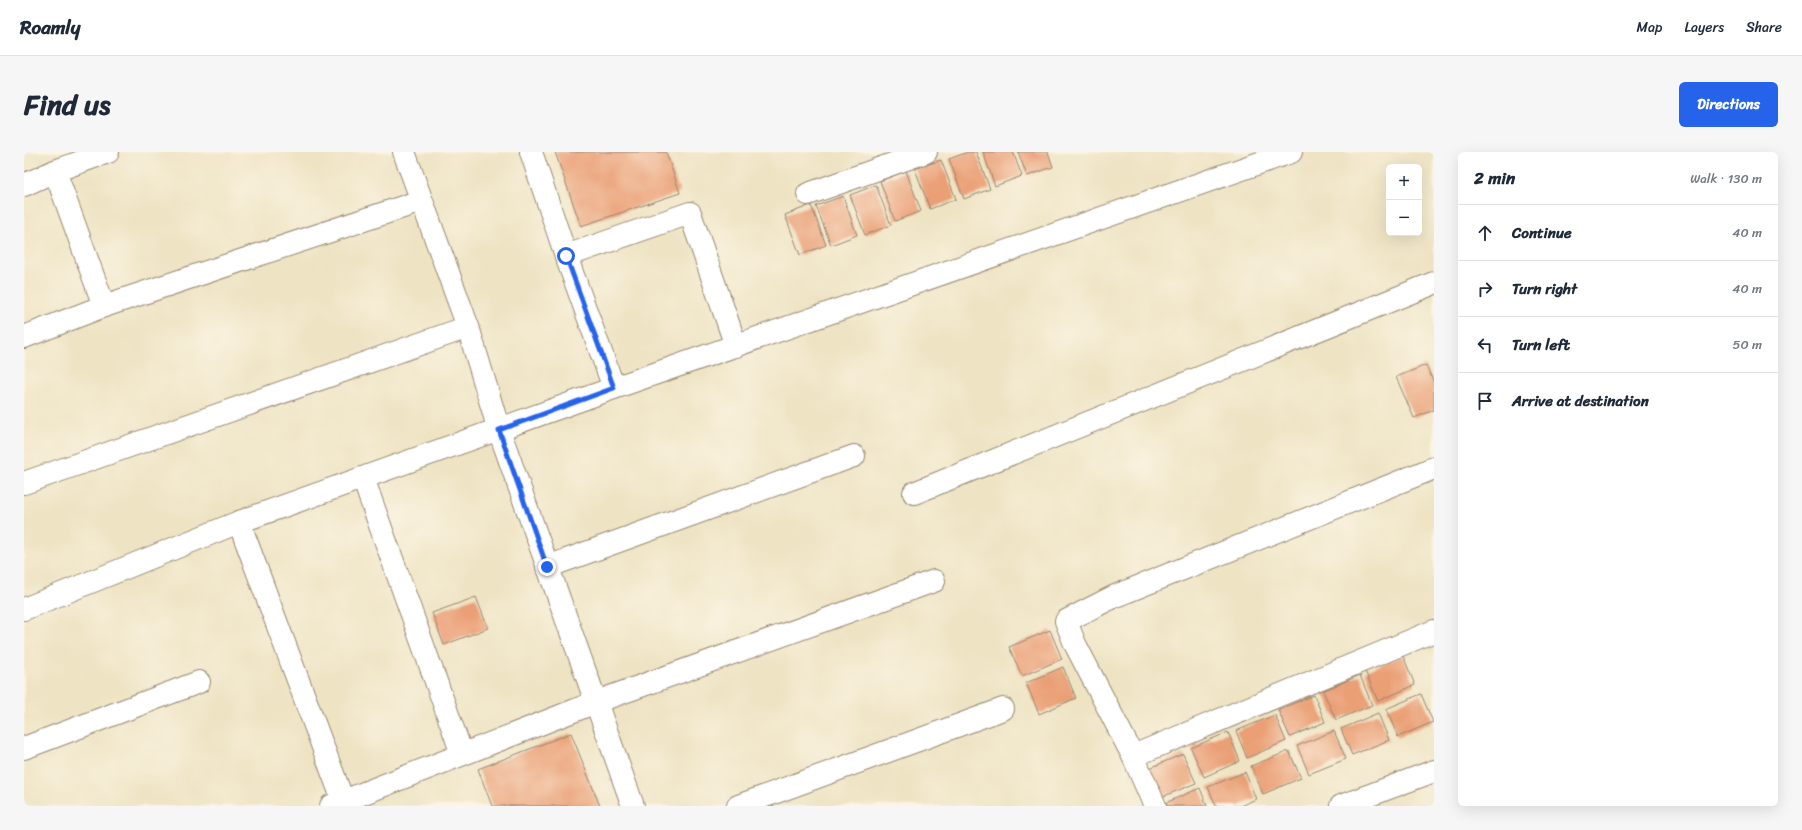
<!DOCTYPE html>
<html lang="en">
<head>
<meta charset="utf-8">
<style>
	body { margin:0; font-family:Sriracha,sans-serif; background:#f6f6f7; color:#1f2937 }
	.controls { position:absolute; right:12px; top:12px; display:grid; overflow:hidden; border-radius:6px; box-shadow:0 4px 16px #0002 }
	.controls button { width:36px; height:36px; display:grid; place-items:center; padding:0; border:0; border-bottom:1px solid #e0e1e3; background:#fff; color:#1f2937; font:20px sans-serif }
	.stop { position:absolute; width:12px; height:12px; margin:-9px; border:3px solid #2563eb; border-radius:50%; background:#fff }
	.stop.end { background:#2563eb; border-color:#fff; box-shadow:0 1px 4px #0008 }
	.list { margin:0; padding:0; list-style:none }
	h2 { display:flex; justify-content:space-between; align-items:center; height:52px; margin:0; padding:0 16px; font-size:17px }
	h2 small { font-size:13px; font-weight:400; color:#747a83 }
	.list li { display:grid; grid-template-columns:26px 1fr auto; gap:12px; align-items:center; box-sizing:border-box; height:56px; padding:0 16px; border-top:1px solid #e0e1e3 }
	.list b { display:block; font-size:15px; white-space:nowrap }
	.list em { font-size:13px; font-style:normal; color:#747a83 }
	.icon { flex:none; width:22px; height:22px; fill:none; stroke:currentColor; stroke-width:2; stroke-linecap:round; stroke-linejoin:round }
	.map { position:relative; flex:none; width:1410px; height:654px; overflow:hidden; border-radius:6px }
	header { display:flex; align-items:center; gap:24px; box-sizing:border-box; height:56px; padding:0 20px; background:#fff; border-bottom:1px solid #e0e1e3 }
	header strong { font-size:19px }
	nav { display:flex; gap:22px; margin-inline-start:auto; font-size:14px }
	.intro { display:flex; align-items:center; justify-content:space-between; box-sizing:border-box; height:96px; padding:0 24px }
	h1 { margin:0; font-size:28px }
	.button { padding:10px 18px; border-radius:6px; background:#2563eb; color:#fff; font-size:14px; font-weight:700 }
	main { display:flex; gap:24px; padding:0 24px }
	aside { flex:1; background:#fff; border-radius:6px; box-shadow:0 4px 16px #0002 }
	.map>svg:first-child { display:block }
	.building { fill:#ea9f74 }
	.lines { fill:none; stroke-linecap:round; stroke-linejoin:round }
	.minor-casing { stroke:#948670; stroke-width:24 }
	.minor { stroke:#fff; stroke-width:22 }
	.route { stroke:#2563eb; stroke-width:5 }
</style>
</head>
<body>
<header>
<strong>Roamly</strong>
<nav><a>Map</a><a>Layers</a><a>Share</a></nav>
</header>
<div class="intro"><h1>Find us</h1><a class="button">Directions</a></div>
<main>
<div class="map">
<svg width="1410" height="654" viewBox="0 0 1410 654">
	<rect width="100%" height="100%" fill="#fcf5e5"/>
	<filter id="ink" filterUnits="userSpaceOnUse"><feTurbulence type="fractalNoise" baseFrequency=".025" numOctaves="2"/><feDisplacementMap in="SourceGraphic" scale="8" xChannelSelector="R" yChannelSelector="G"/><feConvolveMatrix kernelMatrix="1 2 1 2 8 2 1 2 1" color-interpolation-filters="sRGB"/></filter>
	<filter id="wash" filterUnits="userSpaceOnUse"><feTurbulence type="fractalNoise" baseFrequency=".012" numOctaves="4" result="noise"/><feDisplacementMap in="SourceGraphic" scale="16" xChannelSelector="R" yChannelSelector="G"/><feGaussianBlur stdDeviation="0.9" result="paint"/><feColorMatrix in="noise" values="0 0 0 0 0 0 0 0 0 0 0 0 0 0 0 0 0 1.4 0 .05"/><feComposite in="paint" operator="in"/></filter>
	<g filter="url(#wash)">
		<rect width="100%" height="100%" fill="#eee3c3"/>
		<g id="blocks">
			<g class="building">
				<path d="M 531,0 L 642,0 L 656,41 L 557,74 Z"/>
				<path d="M 944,0 L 952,0 L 966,37 L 940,47 L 925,7 Z"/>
				<path d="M 959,0 L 989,0 L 998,24 L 971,34 Z"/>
				<path d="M 994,0 L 1024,0 L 1029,15 L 1003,24 Z"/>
				<path d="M 917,8 L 932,47 L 906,57 L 891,17 Z"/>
				<path d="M 882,19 L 897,59 L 871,69 L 856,29 Z"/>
				<path d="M 852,33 L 867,73 L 841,83 L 826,43 Z"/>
				<path d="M 819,44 L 833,83 L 807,93 L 792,54 Z"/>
				<path d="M 787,53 L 802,93 L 776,103 L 761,63 Z"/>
				<path d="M 1402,213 L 1410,231 L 1410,258 L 1390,266 L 1372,225 Z"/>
				<path d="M 452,445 L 464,476 L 420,493 L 408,461 Z"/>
				<path d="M 1026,478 L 1038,507 L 998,524 L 985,495 Z"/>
				<path d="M 1379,504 L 1391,533 L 1354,549 L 1341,519 Z"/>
				<path d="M 1039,515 L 1052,546 L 1015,562 L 1002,531 Z"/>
				<path d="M 1336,523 L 1348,553 L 1312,568 L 1299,539 Z"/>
				<path d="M 1397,542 L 1409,570 L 1374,585 L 1362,557 Z"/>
				<path d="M 1290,543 L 1301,570 L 1266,585 L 1254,558 Z"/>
				<path d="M 1354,561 L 1365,588 L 1328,603 L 1317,577 Z"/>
				<path d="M 1251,563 L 1262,589 L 1223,606 L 1212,579 Z"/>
				<path d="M 1310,579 L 1322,607 L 1285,622 L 1273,594 Z"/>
				<path d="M 1204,580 L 1216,609 L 1180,625 L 1167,596 Z"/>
				<path d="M 547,581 L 576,654 L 468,654 L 454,617 Z"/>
				<path d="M 1265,599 L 1277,626 L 1239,642 L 1227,614 Z"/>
				<path d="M 1159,602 L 1172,631 L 1133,647 L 1121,618 Z"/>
				<path d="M 1221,620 L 1232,647 L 1216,654 L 1192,654 L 1184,635 Z"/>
				<path d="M 1176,636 L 1183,654 L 1139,654 L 1139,652 Z"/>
			</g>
		</g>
	</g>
	<g filter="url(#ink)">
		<use href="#blocks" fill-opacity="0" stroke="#948670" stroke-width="1"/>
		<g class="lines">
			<g class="minor-casing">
				<g id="minor">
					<path d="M 380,0 L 444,175 L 475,278 L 609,654"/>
					<path d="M 507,0 L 542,104 L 590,236"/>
					<path d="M 31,19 L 80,154"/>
					<path d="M 0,33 L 31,19 L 84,0"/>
					<path d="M 784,42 L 902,0"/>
					<path d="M 542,104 L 666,61 L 712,194"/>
					<path d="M 0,185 L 80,154 L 397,49"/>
					<path d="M 339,326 L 438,602"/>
					<path d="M 0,331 L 444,175"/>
					<path d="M 890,341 L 1410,131"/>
					<path d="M 215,370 L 321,654"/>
					<path d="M 523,415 L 830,304"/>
					<path d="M 0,457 L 215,370 L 590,236 L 1267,0"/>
					<path d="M 0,596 L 175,530"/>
					<path d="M 1109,604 L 1051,492 L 1042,469 L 1089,445 L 1410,316"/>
					<path d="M 307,654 L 572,550 L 910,429"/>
					<path d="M 714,654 L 979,557"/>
					<path d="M 1131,654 L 1109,604 L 1410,479"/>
					<path d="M 1317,654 L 1410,619"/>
				</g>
			</g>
			<use href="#minor" class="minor"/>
		</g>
	</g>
	<g class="lines" filter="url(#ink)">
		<path class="route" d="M 523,415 L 475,278 L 590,236 L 542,104"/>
	</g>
</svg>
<div class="controls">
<button>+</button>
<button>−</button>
</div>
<div class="stop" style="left:542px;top:104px"></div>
<div class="stop end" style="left:523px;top:415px"></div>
</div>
<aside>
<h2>2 min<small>Walk · 130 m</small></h2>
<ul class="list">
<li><svg class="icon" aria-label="ahead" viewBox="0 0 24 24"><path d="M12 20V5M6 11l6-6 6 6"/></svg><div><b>Continue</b></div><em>40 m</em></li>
<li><svg class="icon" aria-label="right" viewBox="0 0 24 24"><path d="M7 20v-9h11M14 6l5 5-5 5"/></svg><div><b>Turn right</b></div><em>40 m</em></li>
<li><svg class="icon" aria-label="left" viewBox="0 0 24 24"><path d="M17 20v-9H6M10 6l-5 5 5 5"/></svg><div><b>Turn left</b></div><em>50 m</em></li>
<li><svg class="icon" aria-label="arrive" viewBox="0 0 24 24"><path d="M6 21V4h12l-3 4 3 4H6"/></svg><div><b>Arrive at destination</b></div></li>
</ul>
</aside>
</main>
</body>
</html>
